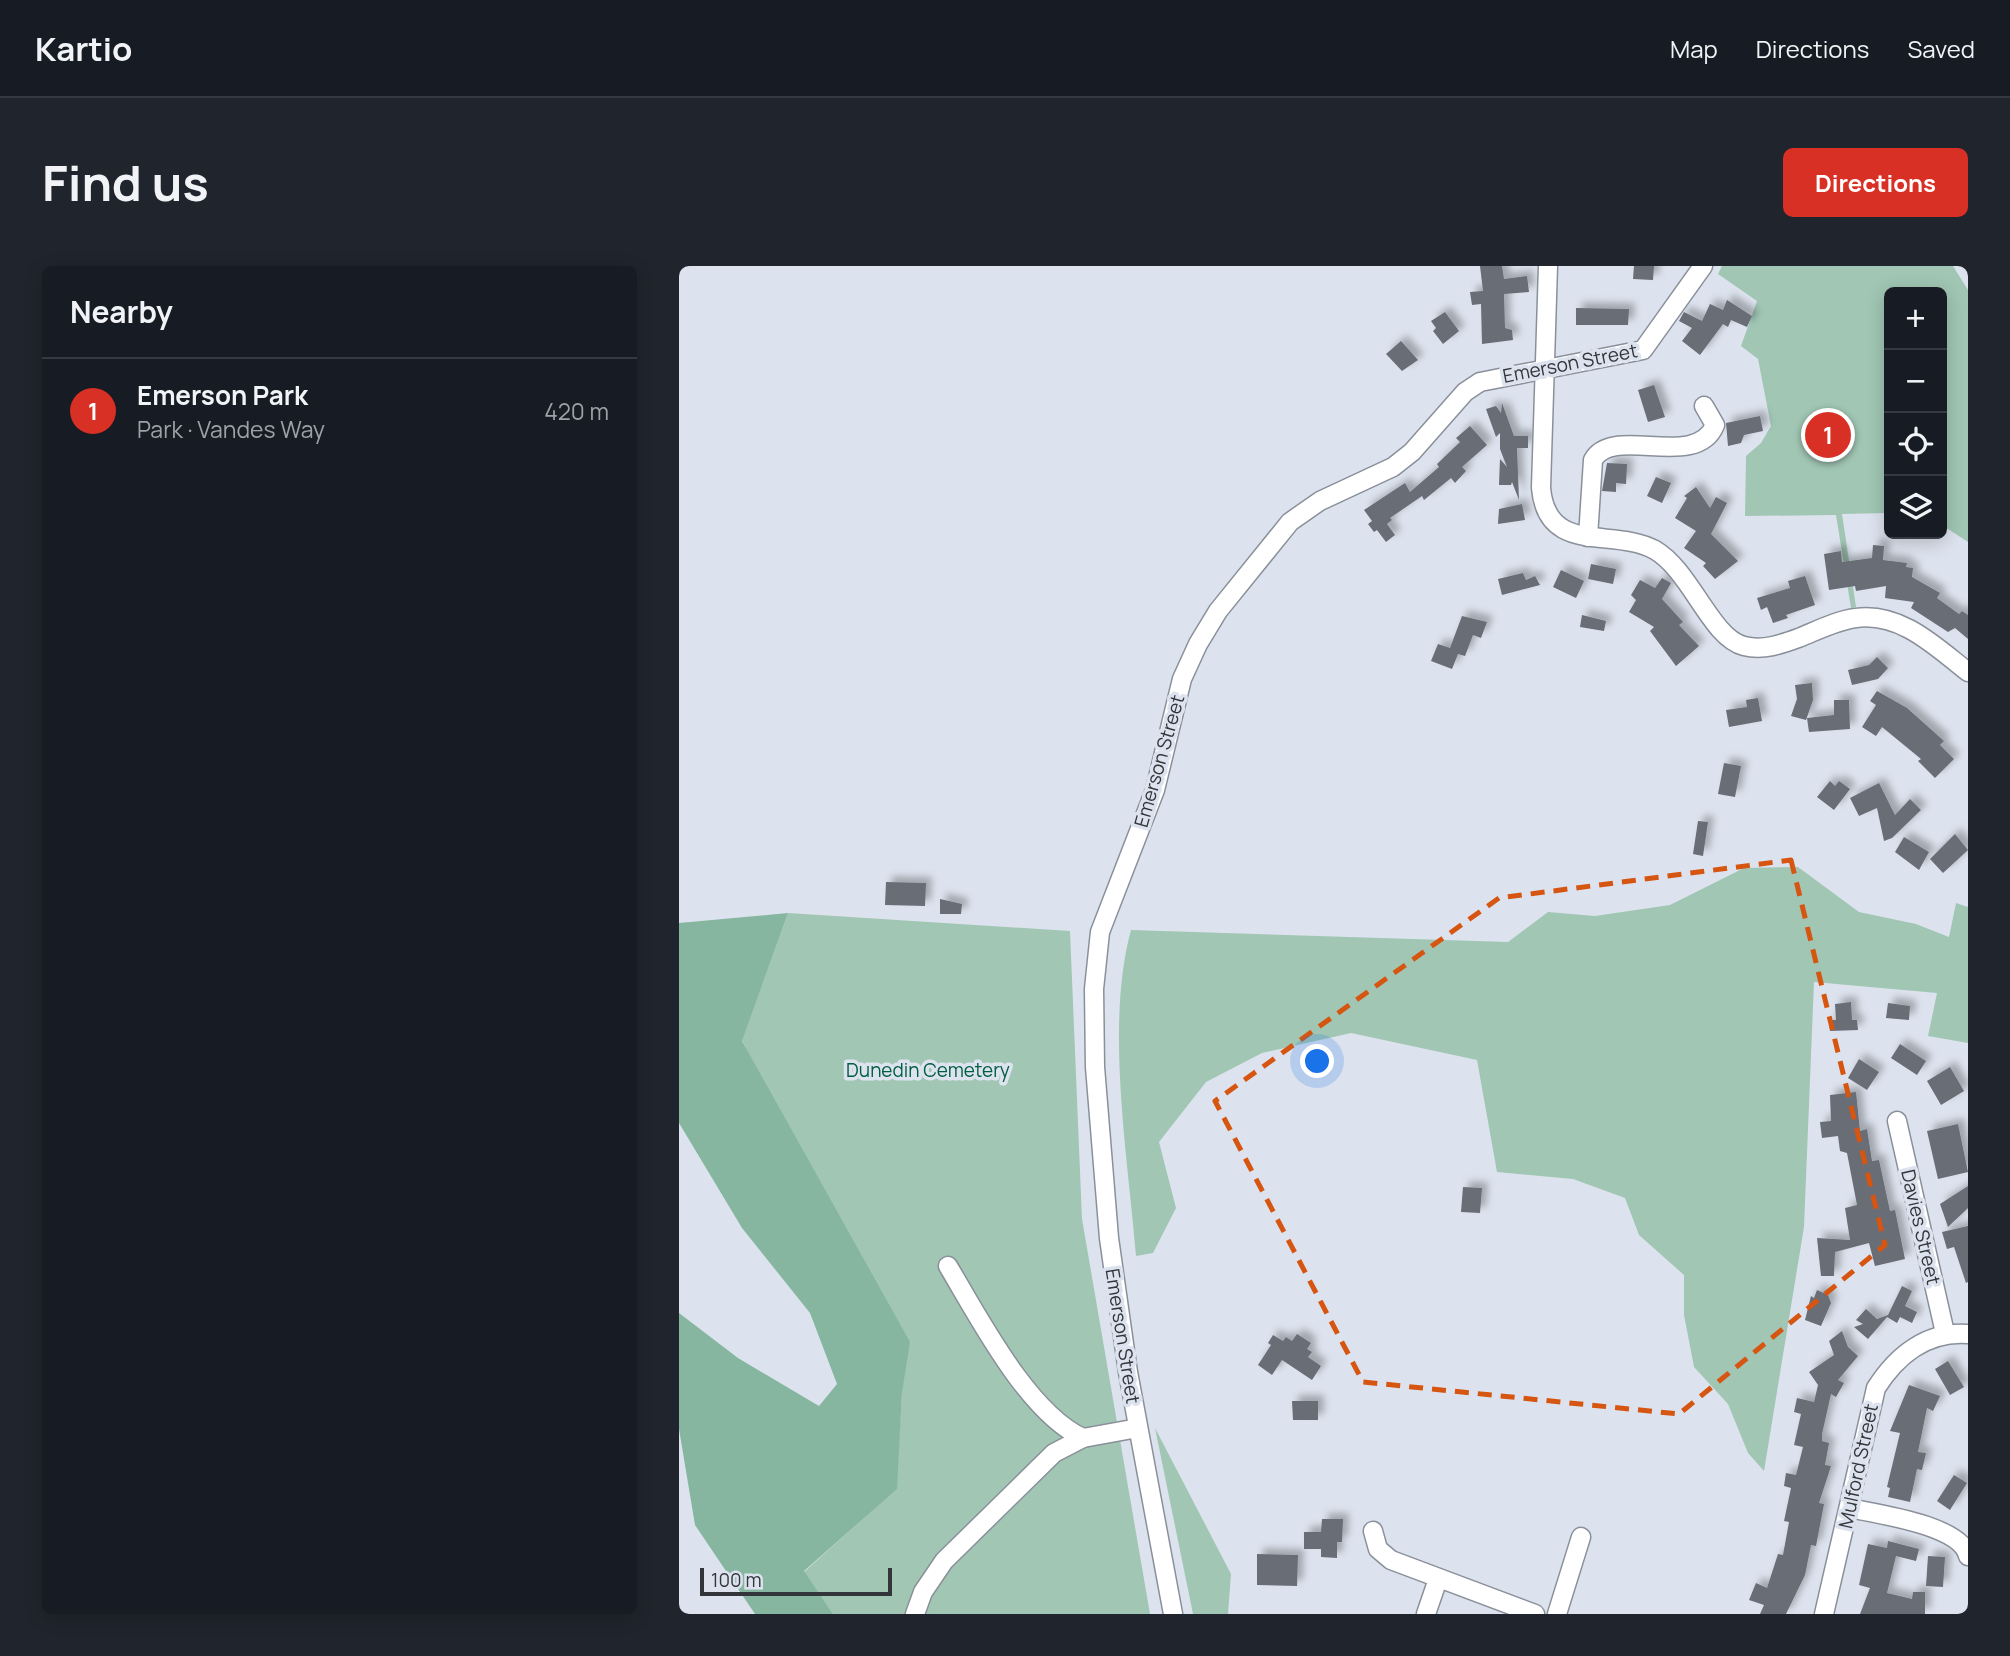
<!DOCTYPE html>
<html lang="en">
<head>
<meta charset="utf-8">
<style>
	body { margin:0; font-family:Manrope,sans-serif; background:#20242c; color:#f1f3f6 }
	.controls { position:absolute; right:21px; top:21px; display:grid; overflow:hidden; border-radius:10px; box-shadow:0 4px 18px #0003 }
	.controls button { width:63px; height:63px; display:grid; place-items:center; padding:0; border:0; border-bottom:2px solid #363941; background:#171b24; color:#f1f3f6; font:35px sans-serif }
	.scale { position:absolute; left:21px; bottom:18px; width:192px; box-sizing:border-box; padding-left:7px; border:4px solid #323539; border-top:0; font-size:19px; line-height:24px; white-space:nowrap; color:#323539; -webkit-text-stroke:5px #dde3ee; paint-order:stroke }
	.you { position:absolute; left:639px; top:796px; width:24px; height:24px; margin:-18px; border:5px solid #fff; border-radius:50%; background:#1a73e8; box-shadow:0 0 0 10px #1a73e833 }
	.badge { display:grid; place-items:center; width:46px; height:46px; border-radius:50%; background:#d93025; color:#fff; font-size:23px; font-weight:700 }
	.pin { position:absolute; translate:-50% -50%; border:4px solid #fff; box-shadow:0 2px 7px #0006 }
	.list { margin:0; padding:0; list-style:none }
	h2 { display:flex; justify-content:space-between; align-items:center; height:91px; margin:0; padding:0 28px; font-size:30px }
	h2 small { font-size:23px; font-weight:400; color:#9ea1a6 }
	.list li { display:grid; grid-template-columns:46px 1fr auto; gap:21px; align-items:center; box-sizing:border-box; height:105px; padding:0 28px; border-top:2px solid #363941 }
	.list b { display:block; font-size:26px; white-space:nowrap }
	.list p { margin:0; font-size:23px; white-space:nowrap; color:#9ea1a6 }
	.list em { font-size:23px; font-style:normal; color:#9ea1a6 }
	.icon { flex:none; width:38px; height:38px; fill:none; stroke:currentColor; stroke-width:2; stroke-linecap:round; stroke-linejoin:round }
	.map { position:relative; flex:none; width:1289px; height:1348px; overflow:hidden; border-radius:10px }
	header { display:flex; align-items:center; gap:42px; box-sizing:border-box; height:98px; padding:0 35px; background:#171b24; border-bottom:2px solid #363941 }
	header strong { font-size:33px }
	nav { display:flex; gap:38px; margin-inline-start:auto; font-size:24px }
	.intro { display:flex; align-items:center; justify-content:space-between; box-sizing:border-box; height:168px; padding:0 42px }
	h1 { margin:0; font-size:49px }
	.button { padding:18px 32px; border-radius:10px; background:#d93025; color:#fff; font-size:24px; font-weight:700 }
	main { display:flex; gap:42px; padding:0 42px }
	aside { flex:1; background:#171b24; border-radius:10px; box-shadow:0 4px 18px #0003 }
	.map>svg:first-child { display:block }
	.green { fill:#a1c6b4 }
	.forest { fill:#86b69f }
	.building { fill:#676d76; filter:url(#shadow) }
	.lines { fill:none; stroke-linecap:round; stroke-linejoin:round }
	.minor-casing { stroke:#8a909a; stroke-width:21 }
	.minor { stroke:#fff; stroke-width:18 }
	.marked { fill:none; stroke:#d65510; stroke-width:5; stroke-dasharray:14 9; stroke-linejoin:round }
	.labels { text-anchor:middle; stroke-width:7; stroke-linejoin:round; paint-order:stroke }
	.street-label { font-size:19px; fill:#323539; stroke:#dde3ee }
	.park-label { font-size:19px; fill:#015e42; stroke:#dde3ee }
</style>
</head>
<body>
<header>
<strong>Kartio</strong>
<nav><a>Map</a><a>Directions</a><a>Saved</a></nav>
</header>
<div class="intro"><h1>Find us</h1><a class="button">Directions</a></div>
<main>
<aside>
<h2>Nearby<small></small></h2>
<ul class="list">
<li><span class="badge">1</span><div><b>Emerson Park</b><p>Park · Vandes Way</p></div><em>420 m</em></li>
</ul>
</aside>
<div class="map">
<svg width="1289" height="1348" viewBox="0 0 1289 1348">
	<defs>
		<filter id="shadow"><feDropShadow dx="6" dy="-6" stdDeviation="3.5" flood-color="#0004"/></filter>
	</defs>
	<rect width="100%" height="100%" fill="#dde3ee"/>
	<g class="green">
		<path d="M 1043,0 L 1274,0 L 1289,24 L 1289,276 L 1263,259 L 1263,26 L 1210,26 L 1210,247 L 1163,248 L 1177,341 L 1172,342 L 1157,249 L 1066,250 L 1067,190 L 1082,177 L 1092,160 L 1079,93 L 1062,80 L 1078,35 L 1039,8 Z"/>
		<path d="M 1119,601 L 1180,646 L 1237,658 L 1270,671 L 1277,637 L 1289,641 L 1289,777 L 1249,770 L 1258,727 L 1135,716 L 1125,961 L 1085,1205 L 1069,1187 L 1049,1138 L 1015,1101 L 1005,1049 L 1005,1009 L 960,969 L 946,932 L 894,913 L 818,906 L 798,794 L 672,767 L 583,787 L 527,816 L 480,876 L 497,942 L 474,987 L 457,990 C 449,891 426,759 452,664 L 829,676 L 869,646 L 916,650 L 991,639 L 1065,602 Z"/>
		<path d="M 109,647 L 391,665 L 403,953 L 471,1348 L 154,1348 L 125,1306 L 217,1223 L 223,1126 L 63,774 Z"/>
		<path d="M 476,1162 L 552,1308 L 549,1348 L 514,1348 Z"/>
	</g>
	<path class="forest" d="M 109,647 L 63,775 L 231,1076 L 223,1126 L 218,1223 L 125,1305 L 154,1348 L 76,1348 L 16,1259 L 0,1163 L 0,1047 L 59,1092 L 140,1140 L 158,1118 L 131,1047 L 63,962 L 0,857 L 0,657 Z"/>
	<g class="building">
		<path d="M 801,0 L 823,0 L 825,13 L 848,10 L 850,26 L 825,28 L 826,62 L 833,64 L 834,74 L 803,78 L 802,38 L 793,39 L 791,26 L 804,25 Z"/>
		<path d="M 955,0 L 975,0 L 974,14 L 954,13 Z"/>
		<path d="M 1048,34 L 1073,50 L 1068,61 L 1052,54 L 1049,61 L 1044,58 L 1021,89 L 1003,75 L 1013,62 L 1000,55 L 1005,46 L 1023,55 L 1031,38 L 1044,44 Z"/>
		<path d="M 897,42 L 950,43 L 949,59 L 897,59 Z"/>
		<path d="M 766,46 L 780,65 L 764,78 L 754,65 L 757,62 L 752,55 Z"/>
		<path d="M 722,75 L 739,94 L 723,105 L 707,88 Z"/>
		<path d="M 975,119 L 986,151 L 969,156 L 959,124 Z"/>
		<path d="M 823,137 L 835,170 L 849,170 L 849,182 L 838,182 L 840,234 L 833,216 L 832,219 L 820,219 L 821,193 L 828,201 L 821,183 L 821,167 L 817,171 L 807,143 L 817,140 L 822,147 Z"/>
		<path d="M 1081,150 L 1084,165 L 1065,169 L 1062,177 L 1049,180 L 1047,157 Z"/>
		<path d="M 791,160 L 808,179 L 783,201 L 787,205 L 776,217 L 772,212 L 745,234 L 743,230 L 711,252 L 713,254 L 708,258 L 716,269 L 707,276 L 698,264 L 695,266 L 689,258 L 693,255 L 685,244 L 726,217 L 731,226 L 760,201 L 758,198 L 781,176 L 777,172 Z"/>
		<path d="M 928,197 L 948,198 L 947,218 L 937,217 L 937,226 L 923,225 Z"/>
		<path d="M 977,211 L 992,217 L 983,237 L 968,230 Z"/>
		<path d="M 1017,221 L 1031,242 L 1037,231 L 1048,237 L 1032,268 L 1059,295 L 1036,313 L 1024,300 L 1027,297 L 1005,282 L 1017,265 L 996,252 L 1008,232 L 1005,230 Z"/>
		<path d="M 843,238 L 846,254 L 819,258 L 820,243 Z"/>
		<path d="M 1194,279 L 1205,280 L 1204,294 L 1228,297 L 1227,301 L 1234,302 L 1233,311 L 1261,327 L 1258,332 L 1280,348 L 1283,345 L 1289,349 L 1289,373 L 1276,362 L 1269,366 L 1232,342 L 1235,336 L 1206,332 L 1207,320 L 1177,325 L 1176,320 L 1150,324 L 1145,288 L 1162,285 L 1163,296 L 1193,292 Z"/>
		<path d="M 912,298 L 937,303 L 934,318 L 909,313 Z"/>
		<path d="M 882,304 L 905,315 L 897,332 L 874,321 Z"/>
		<path d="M 844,307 L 847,314 L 856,310 L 861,319 L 823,329 L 819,313 Z"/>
		<path d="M 1126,310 L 1136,339 L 1107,349 L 1109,352 L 1094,357 L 1088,341 L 1082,344 L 1078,332 L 1111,322 L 1109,315 Z"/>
		<path d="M 983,312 L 992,317 L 983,333 L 1004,356 L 1000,359 L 1020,380 L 997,400 L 971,365 L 975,361 L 950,346 L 957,334 L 952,329 L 961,314 L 976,322 Z"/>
		<path d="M 903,349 L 927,355 L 925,365 L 901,361 Z"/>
		<path d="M 783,350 L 808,356 L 802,372 L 794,369 L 786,390 L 779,388 L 773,403 L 752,395 L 759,378 L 771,382 Z"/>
		<path d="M 1198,391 L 1209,402 L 1199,413 L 1173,419 L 1169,404 L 1190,399 Z"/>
		<path d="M 1133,417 L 1134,434 L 1127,454 L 1112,450 L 1118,433 L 1116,419 Z"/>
		<path d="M 1198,425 L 1228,442 L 1265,475 L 1261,479 L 1275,493 L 1256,512 L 1239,495 L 1242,493 L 1203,461 L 1197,470 L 1183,461 L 1197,439 L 1191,435 Z"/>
		<path d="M 1079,432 L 1083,455 L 1050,461 L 1047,444 L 1068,441 L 1067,434 Z"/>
		<path d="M 1155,434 L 1170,434 L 1171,463 L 1130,466 L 1128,452 L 1155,449 Z"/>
		<path d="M 1045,497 L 1062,500 L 1056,531 L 1039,528 Z"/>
		<path d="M 1151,515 L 1156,520 L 1160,515 L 1171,523 L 1155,544 L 1138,531 Z"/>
		<path d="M 1200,517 L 1216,549 L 1231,533 L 1242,544 L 1213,572 L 1205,575 L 1198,542 L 1180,550 L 1171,532 Z"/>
		<path d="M 1019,555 L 1029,556 L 1024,590 L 1014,588 Z"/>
		<path d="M 1276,568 L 1289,584 L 1264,607 L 1251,593 Z"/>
		<path d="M 1225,571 L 1250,586 L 1240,604 L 1216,586 Z"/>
		<path d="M 207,616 L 247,617 L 246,640 L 206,639 Z"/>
		<path d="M 261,633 L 283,638 L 282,648 L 261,648 Z"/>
		<path d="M 1172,736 L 1173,754 L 1178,754 L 1179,764 L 1151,765 L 1150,754 L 1157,754 L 1156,738 Z"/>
		<path d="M 1209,737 L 1231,740 L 1230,754 L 1207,752 Z"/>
		<path d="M 1221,778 L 1247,795 L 1238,809 L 1212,792 Z"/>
		<path d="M 1180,793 L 1200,806 L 1188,824 L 1169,812 Z"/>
		<path d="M 1271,801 L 1285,825 L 1262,839 L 1248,815 Z"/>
		<path d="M 1177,826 L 1181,865 L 1188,863 L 1193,895 L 1200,894 L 1211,945 L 1216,944 L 1226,993 L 1196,1000 L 1190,977 L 1156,986 L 1155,1010 L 1142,1010 L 1138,972 L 1171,974 L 1166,942 L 1178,939 L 1168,887 L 1161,885 L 1159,870 L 1143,872 L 1141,856 L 1152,855 L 1151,829 Z"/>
		<path d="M 1279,858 L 1289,906 L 1259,913 L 1248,865 Z"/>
		<path d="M 1289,920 L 1289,942 L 1269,961 L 1261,938 Z"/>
		<path d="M 784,921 L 803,922 L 801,947 L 782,946 Z"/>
		<path d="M 1289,960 L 1289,1016 L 1287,1017 L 1275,981 L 1268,983 L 1263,966 Z"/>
		<path d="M 1223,1020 L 1233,1025 L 1226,1040 L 1238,1046 L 1233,1057 L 1221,1051 L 1218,1057 L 1208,1051 L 1189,1073 L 1175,1061 L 1184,1058 L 1177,1054 L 1187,1043 L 1198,1053 L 1209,1049 Z"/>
		<path d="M 1138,1024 L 1149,1029 L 1152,1037 L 1142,1060 L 1126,1054 L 1132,1030 L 1135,1032 Z"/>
		<path d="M 1163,1065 L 1169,1081 L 1179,1090 L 1159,1114 L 1165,1117 L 1157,1131 L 1152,1128 L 1143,1168 L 1143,1175 L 1150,1177 L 1146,1199 L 1152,1200 L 1140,1237 L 1145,1238 L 1137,1280 L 1132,1279 L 1126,1309 L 1107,1348 L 1081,1348 L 1085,1339 L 1070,1334 L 1077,1317 L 1088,1322 L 1099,1288 L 1104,1289 L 1110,1256 L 1105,1255 L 1112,1222 L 1105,1220 L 1107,1207 L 1117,1209 L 1124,1181 L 1115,1179 L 1122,1148 L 1115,1146 L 1118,1132 L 1135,1136 L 1139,1119 L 1130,1106 L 1155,1089 L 1150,1075 Z"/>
		<path d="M 618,1068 L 632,1077 L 628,1083 L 633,1086 L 629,1091 L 642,1100 L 633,1114 L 603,1094 L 593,1109 L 579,1099 L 592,1079 L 589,1077 L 594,1069 L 604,1075 L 607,1071 L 613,1075 Z"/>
		<path d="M 1269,1095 L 1285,1121 L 1271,1129 L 1256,1103 Z"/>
		<path d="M 1230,1119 L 1261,1130 L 1254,1145 L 1248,1142 L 1239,1186 L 1247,1187 L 1243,1204 L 1238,1203 L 1231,1236 L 1209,1231 L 1211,1222 L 1208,1221 L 1221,1167 L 1211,1165 Z"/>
		<path d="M 613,1135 L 639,1135 L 639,1154 L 614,1154 Z"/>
		<path d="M 1275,1209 L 1288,1217 L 1271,1244 L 1258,1235 Z"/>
		<path d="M 643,1253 L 664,1253 L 663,1276 L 658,1276 L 658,1292 L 642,1291 L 642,1283 L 625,1283 L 625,1266 L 642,1266 Z"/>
		<path d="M 1209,1275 L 1240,1283 L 1237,1295 L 1217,1290 L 1208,1327 L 1233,1333 L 1234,1326 L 1246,1326 L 1246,1348 L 1181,1348 L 1191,1322 L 1180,1319 L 1189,1278 L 1208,1282 Z"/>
		<path d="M 578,1288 L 619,1289 L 618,1320 L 578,1319 Z"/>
		<path d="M 1249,1290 L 1266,1291 L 1264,1321 L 1247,1320 Z"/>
	</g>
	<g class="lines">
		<g class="minor-casing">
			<g id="minor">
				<path d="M 869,0 L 862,222 C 868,290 934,261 976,284 C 1012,305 1032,372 1065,380 C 1085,385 1103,378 1122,371 C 1139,364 1159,354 1177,352 C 1222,346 1257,381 1289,406"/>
				<path d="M 909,271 L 914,194 C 934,158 1017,205 1036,159 L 1025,140"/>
				<path d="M 1218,855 L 1266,1067"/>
				<path d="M 269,1000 C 300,1052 349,1147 404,1172"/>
				<path d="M 1170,1242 C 1198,1248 1282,1259 1289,1290"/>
				<path d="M 694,1265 L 699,1283 L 712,1294 L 856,1348"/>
				<path d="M 236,1348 L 244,1326 L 265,1295 L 375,1187 L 404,1172 L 459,1162"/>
				<path d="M 494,1348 L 449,1106 L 430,972 L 416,801 L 415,723 L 421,666 L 476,524 L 503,413 L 519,378 L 539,345 L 611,256 L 641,235 L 714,201 L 733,186 L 786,126 L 801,116 L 964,84 L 1024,0"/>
				<path d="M 747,1348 L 759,1313"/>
				<path d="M 878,1348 L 902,1271"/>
				<path d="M 1145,1348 L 1197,1122 C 1218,1089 1248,1065 1289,1068"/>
			</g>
		</g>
		<use href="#minor" class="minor"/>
	</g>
	<path class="marked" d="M 1112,594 L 1206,979 L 1000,1148 L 684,1116 L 536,835 L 820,632 Z"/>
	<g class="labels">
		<g class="street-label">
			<text transform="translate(891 97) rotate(-11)" y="7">Emerson Street</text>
			<text transform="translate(480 495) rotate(-74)" y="7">Emerson Street</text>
			<text transform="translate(1242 961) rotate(77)" y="7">Davies Street</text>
			<text transform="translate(444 1070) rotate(81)" y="7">Emerson Street</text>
			<text transform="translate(1179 1200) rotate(-78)" y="7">Mulford Street</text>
		</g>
		<g class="park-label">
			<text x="249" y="811">Dunedin Cemetery</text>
		</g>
	</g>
</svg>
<div class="controls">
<button>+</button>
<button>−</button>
<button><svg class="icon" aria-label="locate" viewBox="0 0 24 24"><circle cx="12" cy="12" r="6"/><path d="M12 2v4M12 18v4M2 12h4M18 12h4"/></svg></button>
<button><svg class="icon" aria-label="layers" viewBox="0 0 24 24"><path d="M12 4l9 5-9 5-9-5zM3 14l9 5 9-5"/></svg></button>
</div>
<div class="scale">100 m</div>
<div class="you"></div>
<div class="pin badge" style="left:1149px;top:169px">1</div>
</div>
</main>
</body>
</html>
